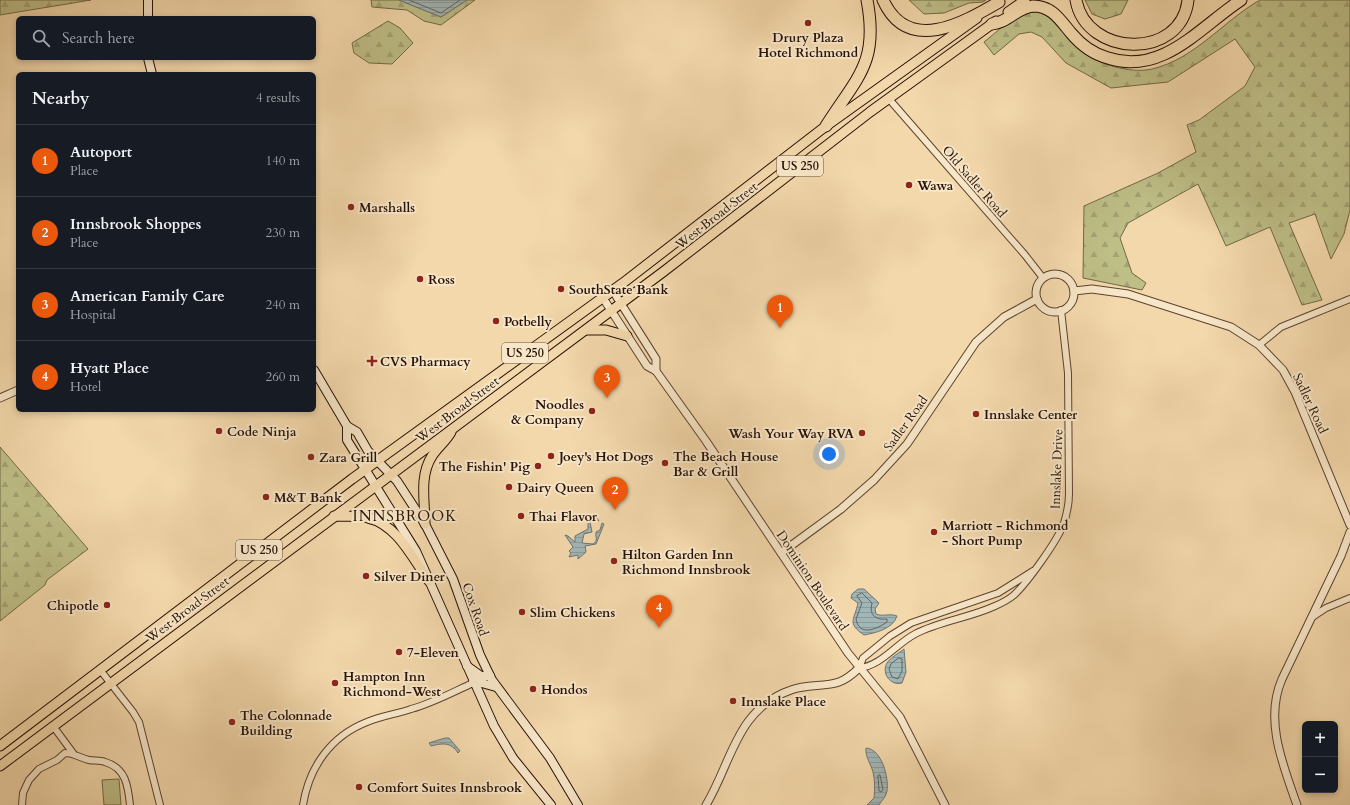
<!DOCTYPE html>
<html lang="en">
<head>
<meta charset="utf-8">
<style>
	body { margin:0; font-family:Cardo,serif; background:#20242c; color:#f1f3f6 }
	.controls { position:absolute; right:12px; bottom:12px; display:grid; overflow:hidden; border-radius:6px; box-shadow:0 2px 6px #0003 }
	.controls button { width:36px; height:36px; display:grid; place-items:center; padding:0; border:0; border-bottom:1px solid #363941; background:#171b24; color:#f1f3f6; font:20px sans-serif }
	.you { position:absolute; left:829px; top:454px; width:14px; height:14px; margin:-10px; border:3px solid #fff; border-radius:50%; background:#1a73e8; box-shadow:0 0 0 6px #1a73e833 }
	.badge { display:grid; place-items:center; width:26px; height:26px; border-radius:50%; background:#ea580c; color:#fff; font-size:13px; font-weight:700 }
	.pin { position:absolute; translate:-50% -33px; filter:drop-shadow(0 1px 2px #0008) }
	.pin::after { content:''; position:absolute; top:21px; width:14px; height:12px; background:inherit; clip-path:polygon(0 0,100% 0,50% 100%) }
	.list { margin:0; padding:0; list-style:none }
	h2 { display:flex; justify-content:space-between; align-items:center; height:52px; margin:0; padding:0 16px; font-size:17px }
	h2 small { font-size:13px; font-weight:400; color:#9ea1a6 }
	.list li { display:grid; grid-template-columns:26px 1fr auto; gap:12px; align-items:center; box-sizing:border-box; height:72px; padding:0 16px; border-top:1px solid #363941 }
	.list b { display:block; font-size:15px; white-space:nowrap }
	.list p { margin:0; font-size:13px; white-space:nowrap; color:#9ea1a6 }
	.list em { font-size:13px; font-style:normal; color:#9ea1a6 }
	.icon { flex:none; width:22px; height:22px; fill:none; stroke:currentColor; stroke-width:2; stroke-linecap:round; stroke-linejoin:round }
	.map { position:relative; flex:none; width:1350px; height:805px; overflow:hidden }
	.search { position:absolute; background:#171b24; box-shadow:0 2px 6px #0003; left:16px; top:16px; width:300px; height:44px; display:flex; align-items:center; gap:10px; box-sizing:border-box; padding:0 14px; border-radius:6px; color:#9ea1a6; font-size:15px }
	.panel { position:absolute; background:#171b24; box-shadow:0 2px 6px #0003; left:16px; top:72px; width:300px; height:340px; border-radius:6px }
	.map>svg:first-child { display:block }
	.forest { fill:url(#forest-firs); stroke:#736846 }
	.garden { fill:#bebe87; stroke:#736846 }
	.water { fill:url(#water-rules); stroke:#717470 }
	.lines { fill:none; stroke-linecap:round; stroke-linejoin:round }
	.shore { stroke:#64645e; stroke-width:1 }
	.minor-casing { stroke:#5b432f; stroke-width:8 }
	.tertiary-casing { stroke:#5b432f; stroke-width:9 }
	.secondary-casing { stroke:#281106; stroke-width:10 }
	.primary-casing { stroke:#281106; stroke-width:11 }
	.motorway-casing { stroke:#281106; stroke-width:13 }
	.minor { stroke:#f7e6c8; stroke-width:6 }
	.tertiary { stroke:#f7e6c8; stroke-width:7 }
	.secondary { stroke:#f7e6c8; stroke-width:8 }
	.primary { stroke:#f3d8ab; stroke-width:9 }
	.motorway { stroke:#f3d8ab; stroke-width:11 }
	.poi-dot { fill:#8f2418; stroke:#f7e6c8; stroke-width:1.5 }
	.labels { text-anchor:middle; stroke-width:4; stroke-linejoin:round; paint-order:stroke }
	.shield { fill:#f7e6c8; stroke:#665140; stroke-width:1 }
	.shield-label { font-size:12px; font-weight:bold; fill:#281106 }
	.poi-label { font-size:13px; font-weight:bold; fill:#281106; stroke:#f7e6c8; text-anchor:start }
	.street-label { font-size:13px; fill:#281106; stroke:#f7e6c8 }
	.quarter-label { font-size:15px; letter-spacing:1px; fill:#281106; stroke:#f7e6c8 }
</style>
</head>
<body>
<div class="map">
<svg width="1350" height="805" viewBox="0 0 1350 805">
	<defs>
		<pattern id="forest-firs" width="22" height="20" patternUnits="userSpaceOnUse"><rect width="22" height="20" fill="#bebe87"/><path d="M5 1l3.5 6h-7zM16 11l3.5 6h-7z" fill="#a3a273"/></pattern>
		<pattern id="water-rules" width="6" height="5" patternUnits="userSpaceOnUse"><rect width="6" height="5" fill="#a1b6b6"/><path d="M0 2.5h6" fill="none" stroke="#8b9b9b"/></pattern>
	</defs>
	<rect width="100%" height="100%" fill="#f3d8ab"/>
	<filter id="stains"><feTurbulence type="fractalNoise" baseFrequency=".005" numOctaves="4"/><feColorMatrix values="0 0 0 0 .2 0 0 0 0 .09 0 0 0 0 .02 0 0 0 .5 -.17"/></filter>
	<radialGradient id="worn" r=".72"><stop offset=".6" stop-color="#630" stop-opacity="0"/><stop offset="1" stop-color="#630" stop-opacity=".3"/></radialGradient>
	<g class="forest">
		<path d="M 0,0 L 91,0 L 0,15 Z"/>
		<path d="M 371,0 L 399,0 L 441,17 L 467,0 L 475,0 L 441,25 L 424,21 L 407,10 L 372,7 Z"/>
		<path d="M 909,0 L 986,0 L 983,2 L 969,3 L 944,13 L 924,14 Z"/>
		<path d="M 1085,0 L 1128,0 L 1121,14 L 1105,19 L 1092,14 Z"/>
		<path d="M 1260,0 L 1350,0 L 1350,210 L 1344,234 L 1331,259 L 1315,214 L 1289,223 L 1322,300 L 1302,305 L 1270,227 L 1226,246 L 1198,184 L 1128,223 L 1120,238 L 1132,273 L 1146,283 L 1142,290 L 1083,278 L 1084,206 L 1158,173 L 1196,152 L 1187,125 L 1199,120 L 1245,86 L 1255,67 L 1235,39 L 1168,82 L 1111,88 L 1066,63 L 1042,37 L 1031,32 L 1019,34 L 994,55 L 984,42 C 997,32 1013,15 1030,12 C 1056,8 1063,34 1078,48 C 1095,64 1130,74 1152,69 C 1195,59 1223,21 1260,0 Z"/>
		<path d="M 388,21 L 400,28 L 413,43 L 392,64 L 369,63 L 354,53 L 352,43 Z"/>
		<path d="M 0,447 L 88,549 L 47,580 L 45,585 L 0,621 Z"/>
	</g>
	<path class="garden" d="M 119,779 L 121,805 L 104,805 L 102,780 Z"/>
	<g class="water">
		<path d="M 399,0 L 467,0 L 441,17 Z"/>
		<path d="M 593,517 L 596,517 L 599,521 L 594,519 L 590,522 L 592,532 L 584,534 L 582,543 L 593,544 C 599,540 595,538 596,532 L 600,530 L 602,523 L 604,524 L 596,544 L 585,546 L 586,552 L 578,559 L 578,555 L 569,557 L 571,553 L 569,551 L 573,547 L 565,535 L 568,536 L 575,542 L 575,536 L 588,529 L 588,522 Z"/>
		<path d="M 858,589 L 864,589 L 879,603 L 875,609 L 876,614 C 883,617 889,613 897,616 C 893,629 875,633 864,635 C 846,623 855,619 858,603 L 851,598 L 852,594 Z"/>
		<path d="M 904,649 L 906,672 L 902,683 C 891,686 881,674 887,663 C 890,658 899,653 904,649 Z"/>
		<path d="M 445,738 L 449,738 L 460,751 L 458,753 C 451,742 443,743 431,746 L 429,743 Z"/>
		<path d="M 866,748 C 882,749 889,778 887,791 C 886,797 882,800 879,805 L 867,805 L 874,798 C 875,790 875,780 873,772 C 871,764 865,757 866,748 Z"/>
	</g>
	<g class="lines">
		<g class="shore">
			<path d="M 409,0 L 441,13 L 460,0"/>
			<path d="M 862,593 L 872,603 C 869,615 875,620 887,619 L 887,622 C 877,629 859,637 856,619 L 862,603 L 857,596 Z"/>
			<path d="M 899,658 L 902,659 L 902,671 L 898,679 L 892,677 L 889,669 L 891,664 Z"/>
			<path d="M 880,775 L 883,790 L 881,792 L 879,791 L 878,776 Z"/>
		</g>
		<g class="minor-casing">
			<g id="minor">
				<path d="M 889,99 L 1025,255 L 1043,278"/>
				<path d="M 1259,345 L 1281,327 L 1350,299"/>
				<path d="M 1033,571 L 998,593 L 911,623 L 890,636 L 863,658 L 859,668 C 881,666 896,644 915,634 C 940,621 969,618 995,606 C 1002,603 1008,600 1014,595 C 1027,583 1058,540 1064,523 C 1067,513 1069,504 1069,494 L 1068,373 L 1061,310"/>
				<path d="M 1311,618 L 1326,608 L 1350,598"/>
				<path d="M 101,671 L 133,712 L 139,722 L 160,805"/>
				<path d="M 53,726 L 73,753"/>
				<path d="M 22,805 L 23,793 L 29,780 L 39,769 L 57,760 L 65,753 C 74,753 80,758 89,760 C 94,761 100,760 105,762 C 126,768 128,786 130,805"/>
				<path d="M 303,805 C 309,767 331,736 367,722 C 381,716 397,714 411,709 C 433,703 453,692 473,683"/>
			</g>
		</g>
		<g class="tertiary-casing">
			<g id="tertiary">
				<circle cx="1055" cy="293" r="19"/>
				<path d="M 613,291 L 656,359 L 656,371"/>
				<path d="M 1074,291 L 1092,289 L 1128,294 L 1231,327 L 1259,345 L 1283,370 L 1295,392 L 1350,525"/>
				<path d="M 603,298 L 647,366 L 656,371 L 706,441 L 848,653 L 900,717 L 945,805"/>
				<path d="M 0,398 L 18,390"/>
				<path d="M 781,553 L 841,509 L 874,480 L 907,444 L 976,342 L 1004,317 L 1037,299"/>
				<path d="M 706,805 C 732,762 736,709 791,690 C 807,684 825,687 839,682 C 847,679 853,674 859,668"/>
				<path d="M 1297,805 C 1283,765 1264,720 1282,679 L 1341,556 L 1350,532"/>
			</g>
		</g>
		<g class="secondary-casing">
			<g id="secondary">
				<path d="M 148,18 L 148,0"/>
				<path d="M 148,58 L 152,74"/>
				<path d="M 314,370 L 347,426 L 357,432 L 368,451 L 397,481 L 425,524 L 453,579 L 480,655 L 492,680 L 550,758 L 578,805"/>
				<path d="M 347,426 L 347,440 L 416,551 L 494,726 L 513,758 L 551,805"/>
				<path d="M 467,666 L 481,676 L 490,676"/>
				<path d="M 473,683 L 478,682 L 496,687"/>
			</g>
		</g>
		<g class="primary-casing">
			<g id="primary">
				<path d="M 1008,12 L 1025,0"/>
				<path d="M 586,330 L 606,330 L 627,336"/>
				<path d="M 334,516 C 345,517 357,515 368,518 C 397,524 413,559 429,581"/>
				<path d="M 425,524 C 425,502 419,476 432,456 C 438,447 446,441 451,432"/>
				<path d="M 0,746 L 352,479 L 623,283 L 826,126 L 977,18"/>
				<path d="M 0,766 L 663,272 L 870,112 L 996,21"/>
			</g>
		</g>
		<g class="motorway-casing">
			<g id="motorway">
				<path d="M 883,0 C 908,55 963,23 999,2"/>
				<path d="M 1076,0 C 1086,57 1181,61 1188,0"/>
				<path d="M 992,24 C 997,23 1002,22 1006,19 C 1015,14 1022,7 1033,6 C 1052,6 1060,20 1071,33 C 1081,45 1093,54 1108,58 C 1162,76 1200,27 1241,0"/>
				<path d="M 826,126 C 857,77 879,63 867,0"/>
			</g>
		</g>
		<use href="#minor" class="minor"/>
		<use href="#tertiary" class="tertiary"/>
		<use href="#secondary" class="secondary"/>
		<use href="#primary" class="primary"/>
		<use href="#motorway" class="motorway"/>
	</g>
	<g class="poi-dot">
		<circle cx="808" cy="23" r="4"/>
		<circle cx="909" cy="185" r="4"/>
		<circle cx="351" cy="207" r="4"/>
		<circle cx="420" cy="279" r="4"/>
		<circle cx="561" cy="289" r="4"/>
		<circle cx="496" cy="321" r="4"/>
		<path d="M370 355h4v4h4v4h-4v4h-4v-4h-4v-4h4z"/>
		<circle cx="592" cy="411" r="4"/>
		<circle cx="976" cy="414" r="4"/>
		<circle cx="219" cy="431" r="4"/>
		<circle cx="862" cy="433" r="4"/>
		<circle cx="551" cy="456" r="4"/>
		<circle cx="311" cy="457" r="4"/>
		<circle cx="665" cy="463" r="4"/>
		<circle cx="538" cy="466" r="4"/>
		<circle cx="509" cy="487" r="4"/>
		<circle cx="266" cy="497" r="4"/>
		<circle cx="521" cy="516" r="4"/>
		<circle cx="934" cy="532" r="4"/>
		<circle cx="614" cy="561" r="4"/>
		<circle cx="366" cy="576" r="4"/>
		<circle cx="107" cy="605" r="4"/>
		<circle cx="522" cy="612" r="4"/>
		<circle cx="399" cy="652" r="4"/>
		<circle cx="335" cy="683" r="4"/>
		<circle cx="533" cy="689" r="4"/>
		<circle cx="733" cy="701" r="4"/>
		<circle cx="232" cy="722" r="4"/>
		<circle cx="359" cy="787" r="4"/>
	</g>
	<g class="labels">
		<g class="shield">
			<rect x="777" y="156" width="46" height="20" rx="3"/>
			<rect x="502" y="343" width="46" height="20" rx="3"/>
			<rect x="236" y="540" width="46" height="20" rx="3"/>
		</g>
		<g class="shield-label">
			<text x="800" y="170">US 250</text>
			<text x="525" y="357">US 250</text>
			<text x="259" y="554">US 250</text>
		</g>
		<g class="poi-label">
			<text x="808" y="42" text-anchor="middle">Drury Plaza<tspan x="808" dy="15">Hotel Richmond</tspan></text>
			<text x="917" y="190">Wawa</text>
			<text x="359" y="212">Marshalls</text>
			<text x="428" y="284">Ross</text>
			<text x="569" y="294">SouthState Bank</text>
			<text x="504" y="326">Potbelly</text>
			<text x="380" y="366">CVS Pharmacy</text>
			<text x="584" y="409" text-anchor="end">Noodles<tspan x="584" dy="15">&amp; Company</tspan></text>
			<text x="984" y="419">Innslake Center</text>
			<text x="227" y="436">Code Ninja</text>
			<text x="854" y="438" text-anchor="end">Wash Your Way RVA</text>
			<text x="559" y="461">Joey's Hot Dogs</text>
			<text x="673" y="461">The Beach House<tspan x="673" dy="15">Bar &amp; Grill</tspan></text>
			<text x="319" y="462">Zara Grill</text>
			<text x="530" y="471" text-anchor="end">The Fishin' Pig</text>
			<text x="517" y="492">Dairy Queen</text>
			<text x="274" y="502">M&amp;T Bank</text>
			<text x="529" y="521">Thai Flavor</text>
			<text x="942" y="530">Marriott - Richmond<tspan x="942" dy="15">- Short Pump</tspan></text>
			<text x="622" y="559">Hilton Garden Inn<tspan x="622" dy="15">Richmond Innsbrook</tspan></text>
			<text x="374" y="581">Silver Diner</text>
			<text x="99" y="610" text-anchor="end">Chipotle</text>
			<text x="530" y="617">Slim Chickens</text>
			<text x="407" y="657">7-Eleven</text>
			<text x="343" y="681">Hampton Inn<tspan x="343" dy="15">Richmond-West</tspan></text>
			<text x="541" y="694">Hondos</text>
			<text x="741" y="706">Innslake Place</text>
			<text x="240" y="720">The Colonnade<tspan x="240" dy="15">Building</tspan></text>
			<text x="367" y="792">Comfort Suites Innsbrook</text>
		</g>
		<g class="street-label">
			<text transform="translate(975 181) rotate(49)" y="5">Old Sadler Road</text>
			<text transform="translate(716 215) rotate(-38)" y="5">West Broad Street</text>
			<text transform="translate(1311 403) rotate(65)" y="5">Sadler Road</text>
			<text transform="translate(457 409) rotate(-37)" y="5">West Broad Street</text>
			<text transform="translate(905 423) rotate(-54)" y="5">Sadler Road</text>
			<text transform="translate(1056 469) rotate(-88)" y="5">Innslake Drive</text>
			<text transform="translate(813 580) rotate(56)" y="5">Dominion Boulevard</text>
			<text transform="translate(187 609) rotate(-37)" y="5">West Broad Street</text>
			<text transform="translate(476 609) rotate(71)" y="5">Cox Road</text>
		</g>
		<g class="quarter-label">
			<text x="405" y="521">INNSBROOK</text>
		</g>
	</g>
	<rect width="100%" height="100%" filter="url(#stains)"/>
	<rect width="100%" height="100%" fill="url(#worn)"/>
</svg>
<div class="controls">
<button>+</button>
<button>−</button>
</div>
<div class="you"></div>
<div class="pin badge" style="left:780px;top:328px">1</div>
<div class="pin badge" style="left:615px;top:510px">2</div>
<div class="pin badge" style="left:607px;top:398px">3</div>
<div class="pin badge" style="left:659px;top:628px">4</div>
<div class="search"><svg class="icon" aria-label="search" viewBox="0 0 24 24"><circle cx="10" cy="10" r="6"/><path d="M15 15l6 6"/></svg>Search here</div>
<section class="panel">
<h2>Nearby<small>4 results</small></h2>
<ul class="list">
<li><span class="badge">1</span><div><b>Autoport</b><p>Place</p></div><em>140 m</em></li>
<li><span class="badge">2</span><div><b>Innsbrook Shoppes</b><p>Place</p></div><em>230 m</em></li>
<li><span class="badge">3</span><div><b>American Family Care</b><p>Hospital</p></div><em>240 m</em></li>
<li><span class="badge">4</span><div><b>Hyatt Place</b><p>Hotel</p></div><em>260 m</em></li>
</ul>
</section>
</div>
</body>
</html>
